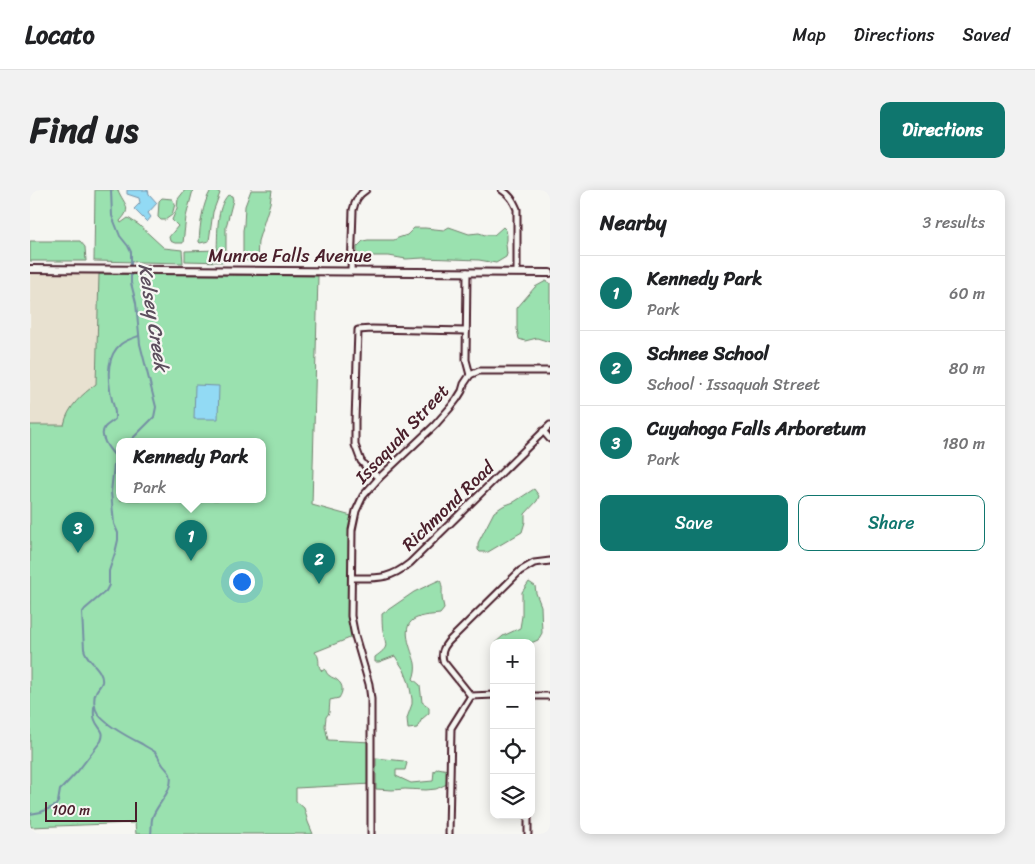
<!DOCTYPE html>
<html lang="en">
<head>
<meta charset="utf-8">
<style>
	body { margin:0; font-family:Sriracha,sans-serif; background:#f2f2f2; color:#202124 }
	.controls { position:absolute; right:15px; bottom:15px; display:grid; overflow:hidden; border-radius:10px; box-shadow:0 2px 12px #0003 }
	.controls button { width:45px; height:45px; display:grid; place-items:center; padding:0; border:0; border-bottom:1px solid #e0e0e0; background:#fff; color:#202124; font:25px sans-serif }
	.scale { position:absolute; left:15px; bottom:12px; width:92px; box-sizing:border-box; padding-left:5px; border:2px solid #4a1f2b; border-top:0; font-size:14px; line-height:18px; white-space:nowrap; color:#4a1f2b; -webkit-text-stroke:4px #f6f6f2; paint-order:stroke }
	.you { position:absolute; left:211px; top:391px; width:18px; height:18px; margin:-12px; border:4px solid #fff; border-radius:50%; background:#1a73e8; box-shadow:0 0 0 8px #1a73e833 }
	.badge { display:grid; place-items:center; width:32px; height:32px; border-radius:50%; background:#0f766e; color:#fff; font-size:16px; font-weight:700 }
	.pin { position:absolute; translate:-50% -41px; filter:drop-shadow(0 1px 2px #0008) }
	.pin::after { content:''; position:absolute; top:26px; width:18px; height:15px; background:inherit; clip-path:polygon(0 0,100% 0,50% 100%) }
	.popup { position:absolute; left:86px; top:248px; width:150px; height:65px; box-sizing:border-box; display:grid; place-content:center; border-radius:10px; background:#fff; filter:drop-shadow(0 1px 4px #0005); font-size:16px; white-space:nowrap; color:#757577 }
	.popup b { font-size:19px; color:#202124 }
	.popup::after { content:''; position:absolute; left:50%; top:100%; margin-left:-10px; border:10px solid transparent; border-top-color:#fff }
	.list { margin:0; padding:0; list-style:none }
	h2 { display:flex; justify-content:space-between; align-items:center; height:65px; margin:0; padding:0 20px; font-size:21px }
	h2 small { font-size:16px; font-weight:400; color:#757577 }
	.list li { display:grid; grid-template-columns:32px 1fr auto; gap:15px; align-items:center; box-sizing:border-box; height:75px; padding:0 20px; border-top:1px solid #e0e0e0 }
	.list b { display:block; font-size:19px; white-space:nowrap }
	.list p { margin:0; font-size:16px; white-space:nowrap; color:#757577 }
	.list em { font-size:16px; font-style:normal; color:#757577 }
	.actions { display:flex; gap:10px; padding:15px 20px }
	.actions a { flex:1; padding:11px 0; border:1px solid #0f766e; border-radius:10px; text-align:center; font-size:18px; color:#0f766e }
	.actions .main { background:#0f766e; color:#fff }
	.icon { flex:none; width:28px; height:28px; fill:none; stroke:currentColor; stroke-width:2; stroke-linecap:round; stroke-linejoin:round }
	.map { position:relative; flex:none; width:520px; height:644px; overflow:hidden; border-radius:10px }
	header { display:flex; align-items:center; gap:30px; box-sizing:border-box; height:70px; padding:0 25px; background:#fff; border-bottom:1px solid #e0e0e0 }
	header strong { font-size:24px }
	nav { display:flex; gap:28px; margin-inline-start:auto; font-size:18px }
	.intro { display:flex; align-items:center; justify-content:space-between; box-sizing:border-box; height:120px; padding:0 30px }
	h1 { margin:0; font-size:35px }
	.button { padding:12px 22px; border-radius:10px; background:#0f766e; color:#fff; font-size:18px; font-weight:700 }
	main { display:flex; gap:30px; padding:0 30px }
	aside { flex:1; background:#fff; border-radius:10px; box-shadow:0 2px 12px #0003 }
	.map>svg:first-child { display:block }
	.built { fill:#e8e1d0 }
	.green { fill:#9ae1af; stroke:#72806d; fill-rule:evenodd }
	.water { fill:#92daf4; stroke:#758fa4 }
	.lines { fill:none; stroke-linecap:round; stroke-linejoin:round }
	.stream { stroke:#758fa4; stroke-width:2 }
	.minor-casing { stroke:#4a1f2b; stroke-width:9 }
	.tertiary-casing { stroke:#4a1f2b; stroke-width:10 }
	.minor { stroke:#f6f6f2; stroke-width:5 }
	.tertiary { stroke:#f6f6f2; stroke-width:6 }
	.labels { text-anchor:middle; stroke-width:4.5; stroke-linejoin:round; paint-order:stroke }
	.street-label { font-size:18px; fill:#4a1f2b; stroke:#f6f6f2 }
	.water-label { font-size:19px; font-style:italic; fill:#5c4e5d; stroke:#f6f6f2 }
</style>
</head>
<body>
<header>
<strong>Locato</strong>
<nav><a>Map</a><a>Directions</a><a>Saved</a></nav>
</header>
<div class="intro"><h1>Find us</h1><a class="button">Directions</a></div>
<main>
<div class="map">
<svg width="520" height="644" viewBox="0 0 520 644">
	<rect width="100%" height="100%" fill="#f6f6f2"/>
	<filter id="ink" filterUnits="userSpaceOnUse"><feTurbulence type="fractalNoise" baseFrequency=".02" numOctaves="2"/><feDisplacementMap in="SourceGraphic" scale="10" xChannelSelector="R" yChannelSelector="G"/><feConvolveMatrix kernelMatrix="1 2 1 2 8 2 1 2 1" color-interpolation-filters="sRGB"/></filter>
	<g filter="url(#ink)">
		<path class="built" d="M 0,79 L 73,79 L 73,84 L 69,84 L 66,200 L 61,235 L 0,235 Z"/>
		<g class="green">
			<path d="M 65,0 L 88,0 C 94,15 103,17 90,31 L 91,33 L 98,28 L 109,35 L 134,58 L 152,60 L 153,73 L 64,71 Z"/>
			<path d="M 155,0 L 163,0 L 156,27 L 153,53 L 145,53 L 140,51 L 139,47 L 148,36 L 142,30 L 147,18 L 148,9 Z"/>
			<path d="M 181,0 L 185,0 L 190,3 L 183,22 L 179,51 L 170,53 L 169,52 C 170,35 172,15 181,0 Z"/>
			<path d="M 221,0 L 242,0 L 240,13 L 228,51 L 227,71 L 220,72 L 213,69 L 213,40 L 214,35 L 215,16 Z"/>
			<path d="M 198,5 L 202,6 L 203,10 L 196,37 L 196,67 L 194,72 L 155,71 L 155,61 L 187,60 C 188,43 186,18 198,5 Z"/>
			<path d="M 132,8 L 142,9 L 145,14 L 142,25 L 135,30 L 131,30 L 128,27 L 129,11 Z"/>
			<path d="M 419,37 L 439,44 L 449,43 L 455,45 L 464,45 L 473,37 L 476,40 L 477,45 L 477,50 L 476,54 L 477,64 L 476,67 L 466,73 L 449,70 L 393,68 L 376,69 L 359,66 L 327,66 L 327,57 L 333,51 L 338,50 L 364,50 L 368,48 L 377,45 L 384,38 L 395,38 L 414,40 Z"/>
			<path d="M 0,51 L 50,51 L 55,57 L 56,71 L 0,71 Z"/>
			<path d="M 69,84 L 288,86 L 282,315 L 325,327 L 321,412 L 325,446 L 285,462 C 286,464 288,465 288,467 C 290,472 287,476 292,481 L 295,479 C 296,481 297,485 300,486 C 302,488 305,488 307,490 C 314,495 313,502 309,508 L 300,510 L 299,523 L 296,527 L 295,536 L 298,550 L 342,552 L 342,594 L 266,598 L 266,611 L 274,618 L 278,632 L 283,644 L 106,644 L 105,633 L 0,637 L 0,235 L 34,235 C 38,216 52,205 66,194 ZM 90,252 L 232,252 L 232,310 L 90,310 Z"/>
			<path d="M 516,91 L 520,93 L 520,152 L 507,148 L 495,151 L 489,149 L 487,139 L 487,118 L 505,97 Z"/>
			<path d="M 504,299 L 509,306 L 507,311 L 495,324 L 495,332 L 492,342 L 458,362 L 450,362 L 448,360 L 448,353 L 464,322 L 473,316 L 484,312 Z"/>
			<path d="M 410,390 C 413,397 412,400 412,407 C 412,411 414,415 414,419 L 410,424 C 403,425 394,425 387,428 C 368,435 382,460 385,473 C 386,478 385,484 383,489 L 390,495 L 392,512 L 399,517 L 399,523 L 392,529 L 387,538 L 378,539 L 377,528 L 382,514 L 382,509 L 379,493 L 374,480 L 365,466 L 349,472 L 345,472 L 345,467 C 360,456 356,457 353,441 C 352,436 352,430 352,424 L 384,402 L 405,392 Z"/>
			<path d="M 499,392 L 505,396 L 506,403 L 511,416 L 512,443 L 508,450 L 501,453 L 465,453 L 473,446 L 490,438 L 492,426 L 492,402 Z"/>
			<path d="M 346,568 L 374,571 L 377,573 L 375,580 L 366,580 L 366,586 L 381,593 L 403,591 L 404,581 L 408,578 L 418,580 L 417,594 L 406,599 L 396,600 L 375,599 L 362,600 L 346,599 Z"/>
		</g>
		<g class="water">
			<path d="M 97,0 L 118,0 L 119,4 L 127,13 L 118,23 L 121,27 L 117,32 L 104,19 L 110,13 L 109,8 L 97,4 Z"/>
			<path d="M 165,195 L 189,196 L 188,229 L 164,229 Z"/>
		</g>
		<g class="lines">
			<g class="stream">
				<path d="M 81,0 L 82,26 L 90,46 L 98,56 L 101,62 L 101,93 L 106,113 L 110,154 L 126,217 L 124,227 L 99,252"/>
				<path d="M 90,261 L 85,266 L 81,302 L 84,334 L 88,343 L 88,350 L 85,363 L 79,381 L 79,395 L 76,401 L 55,419 L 52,423 L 54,459 C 56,471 74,479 72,492 C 71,496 67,499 66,502 C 63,508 64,518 68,524 C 77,536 98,547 112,554 C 116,557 121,559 125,562 C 128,565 130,571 133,575 C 135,578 139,581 140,584 C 145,601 125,615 122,629 C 121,634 122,639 121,644"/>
				<path d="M 85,266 C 79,259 68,246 75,237 C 78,234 82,232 85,229 C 86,220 84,218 82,210 C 78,193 75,167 91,154 C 96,150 103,148 109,146"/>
				<path d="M 0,624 L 11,622 L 25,616 L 28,612 L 30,600 L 33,597 L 48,581 L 71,551 C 76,540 68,539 65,530 C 63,526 64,521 64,517"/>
			</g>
			<g class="minor-casing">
				<g id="minor">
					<path d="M 472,0 C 480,5 483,10 487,19 L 487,82"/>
					<path d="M 321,81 L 323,20 C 325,11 328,5 336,0"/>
					<path d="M 437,82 L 436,170 L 440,185"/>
					<path d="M 513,241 L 520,249"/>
					<path d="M 349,288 L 336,277 L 331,271 L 325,255 L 325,231 L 328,140 L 342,139 L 436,141"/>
					<path d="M 322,388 C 347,388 359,390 380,373 L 520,235"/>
					<path d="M 441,506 L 413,471 C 411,463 413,458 418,452 L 490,381 L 504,373 L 520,371"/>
					<path d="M 441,506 L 464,505"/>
					<path d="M 501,506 L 520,506"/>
					<path d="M 341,644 L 341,509 L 339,494 L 325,446 L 321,426 L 322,340 L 326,321 L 333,306 L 349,288 L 405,235 L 420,218 L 427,209 L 432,201 L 434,194 L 440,185 L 449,181 L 520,181"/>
					<path d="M 419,644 L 421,538 L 441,506"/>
					<path d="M 498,644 L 498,625"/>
				</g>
			</g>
			<g class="tertiary-casing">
				<path id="tertiary" d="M 0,79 L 520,83"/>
			</g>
			<use href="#minor" class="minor"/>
			<use href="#tertiary" class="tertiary"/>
		</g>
	</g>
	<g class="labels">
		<g class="street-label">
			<text x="260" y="72">Munroe Falls Avenue</text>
			<text transform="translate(372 244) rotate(-47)" y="6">Issaquah Street</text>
			<text transform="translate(418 316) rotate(-44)" y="6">Richmond Road</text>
		</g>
		<g class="water-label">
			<text transform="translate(124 127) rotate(81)" y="7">Kelsey Creek</text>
		</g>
	</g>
</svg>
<div class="controls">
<button>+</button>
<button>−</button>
<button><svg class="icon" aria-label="locate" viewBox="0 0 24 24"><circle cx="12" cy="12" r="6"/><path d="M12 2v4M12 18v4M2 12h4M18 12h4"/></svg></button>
<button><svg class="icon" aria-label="layers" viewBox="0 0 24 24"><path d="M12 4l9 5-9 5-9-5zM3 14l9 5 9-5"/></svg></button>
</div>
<div class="scale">100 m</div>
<div class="you"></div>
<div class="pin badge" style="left:161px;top:371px">1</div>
<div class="popup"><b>Kennedy Park</b>Park</div>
<div class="pin badge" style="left:289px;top:394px">2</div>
<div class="pin badge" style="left:48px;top:363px">3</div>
</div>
<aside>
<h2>Nearby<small>3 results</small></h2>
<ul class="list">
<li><span class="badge">1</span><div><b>Kennedy Park</b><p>Park</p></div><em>60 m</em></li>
<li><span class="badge">2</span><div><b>Schnee School</b><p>School · Issaquah Street</p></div><em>80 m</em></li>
<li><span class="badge">3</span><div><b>Cuyahoga Falls Arboretum</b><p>Park</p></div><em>180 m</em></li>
</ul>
<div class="actions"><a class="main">Save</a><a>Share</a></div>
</aside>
</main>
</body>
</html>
